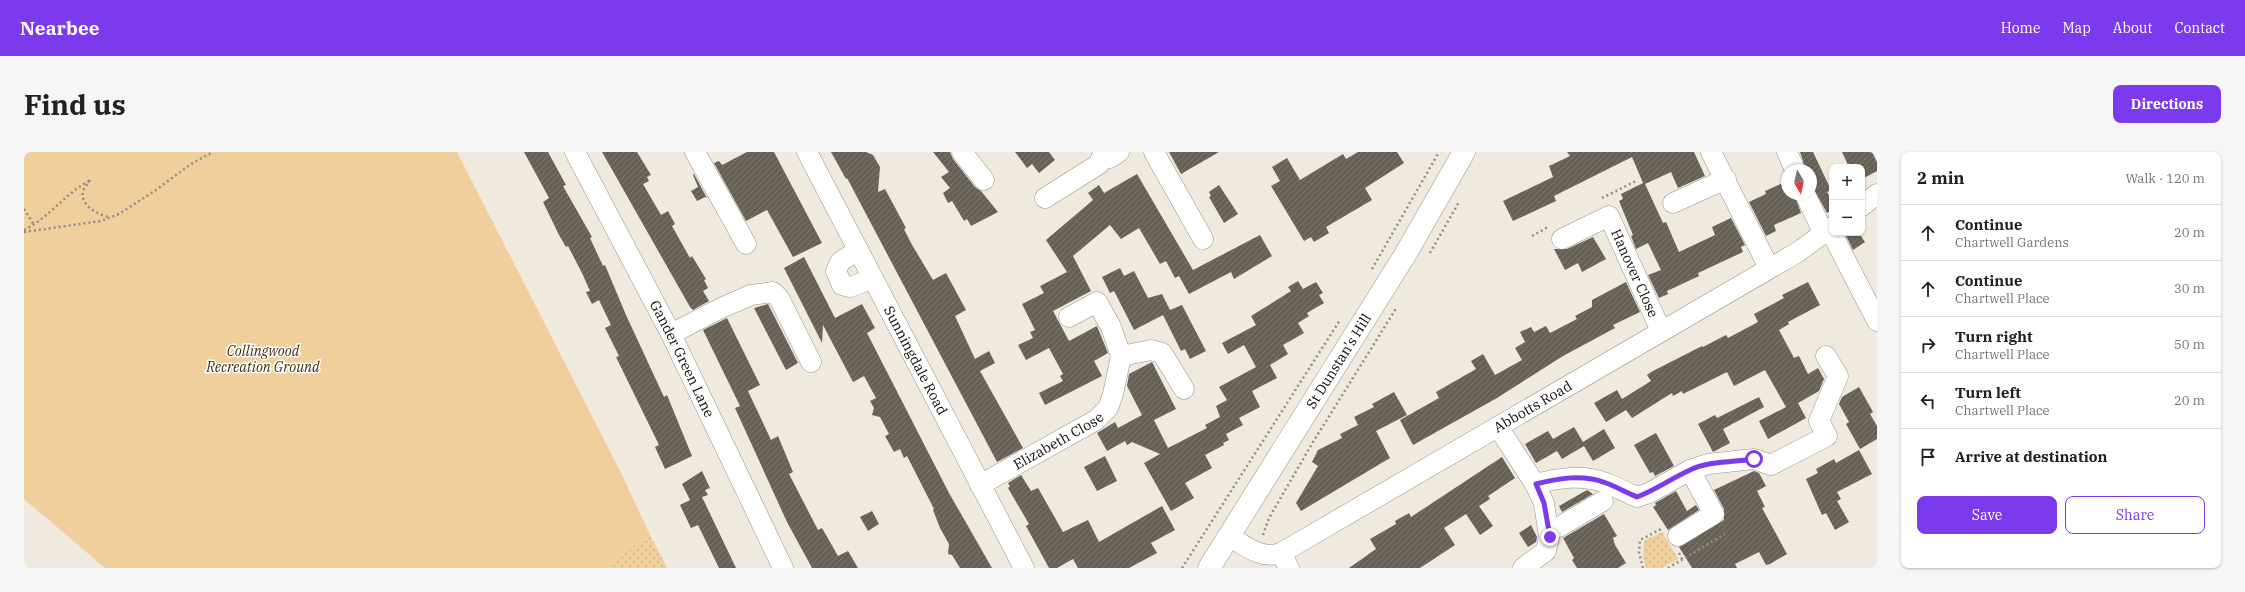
<!DOCTYPE html>
<html lang="en">
<head>
<meta charset="utf-8">
<style>
	body { margin:0; font-family:"IBM Plex Serif",serif; background:#f6f6f6; color:#202124 }
	.controls { position:absolute; right:12px; top:12px; display:grid; overflow:hidden; border-radius:8px; box-shadow:0 1px 3px #0004 }
	.controls button { width:36px; height:36px; display:grid; place-items:center; padding:0; border:0; border-bottom:1px solid #e0e0e0; background:#fff; color:#202124; font:20px sans-serif }
	.compass { position:absolute; left:1757px; top:12px; width:36px; height:36px; border-radius:50%; background:#fff; box-shadow:0 1px 3px #0004; rotate:172deg }
	.stop { position:absolute; width:12px; height:12px; margin:-9px; border:3px solid #7c3aed; border-radius:50%; background:#fff }
	.stop.end { background:#7c3aed; border-color:#fff; box-shadow:0 1px 4px #0008 }
	.list { margin:0; padding:0; list-style:none }
	h2 { display:flex; justify-content:space-between; align-items:center; height:52px; margin:0; padding:0 16px; font-size:17px }
	h2 small { font-size:13px; font-weight:400; color:#757577 }
	.list li { display:grid; grid-template-columns:26px 1fr auto; gap:12px; align-items:center; box-sizing:border-box; height:56px; padding:0 16px; border-top:1px solid #e0e0e0 }
	.list b { display:block; font-size:15px; white-space:nowrap }
	.list p { margin:0; font-size:13px; white-space:nowrap; color:#757577 }
	.list em { font-size:13px; font-style:normal; color:#757577 }
	.actions { display:flex; gap:8px; padding:12px 16px }
	.actions a { flex:1; padding:9px 0; border:1px solid #7c3aed; border-radius:8px; text-align:center; font-size:14px; color:#7c3aed }
	.actions .main { background:#7c3aed; color:#fff }
	.icon { flex:none; width:22px; height:22px; fill:none; stroke:currentColor; stroke-width:2; stroke-linecap:round; stroke-linejoin:round }
	.map { position:relative; flex:none; width:1853px; height:416px; overflow:hidden; border-radius:8px }
	header { display:flex; align-items:center; gap:24px; box-sizing:border-box; height:56px; padding:0 20px; background:#7c3aed; color:#fff }
	header strong { font-size:19px }
	nav { display:flex; gap:22px; margin-inline-start:auto; font-size:14px }
	.intro { display:flex; align-items:center; justify-content:space-between; box-sizing:border-box; height:96px; padding:0 24px }
	h1 { margin:0; font-size:28px }
	.button { padding:10px 18px; border-radius:8px; background:#7c3aed; color:#fff; font-size:14px; font-weight:700 }
	main { display:flex; gap:24px; padding:0 24px }
	aside { flex:1; background:#fff; border-radius:8px; box-shadow:0 1px 3px #0004 }
	.map>svg:first-child { display:block }
	.grass { fill:url(#grass-dots) }
	.park { fill:#f0cf9d }
	.building { fill:url(#building-hatch) }
	.lines { fill:none; stroke-linecap:round; stroke-linejoin:round }
	.minor-casing { stroke:#9a9389; stroke-width:21 }
	.highway-casing { stroke:#9a9389; stroke-width:23 }
	.path { stroke:#928d85; stroke-width:2.5; stroke-dasharray:2 3; stroke-linecap:butt }
	.minor { stroke:#fff; stroke-width:20 }
	.highway { stroke:#fff; stroke-width:22 }
	.route { stroke:#7c3aed; stroke-width:5 }
	.labels { text-anchor:middle; stroke-width:3; stroke-linejoin:round; paint-order:stroke }
	.street-label { font-size:14px; fill:#0e0c08; stroke:#fff }
	.park-label { font-size:14px; font-style:italic; fill:#402f13; stroke:#fff }
</style>
</head>
<body>
<header>
<strong>Nearbee</strong>
<nav><a>Home</a><a>Map</a><a>About</a><a>Contact</a></nav>
</header>
<div class="intro"><h1>Find us</h1><a class="button">Directions</a></div>
<main>
<div class="map">
<svg width="1853" height="416" viewBox="0 0 1853 416">
	<defs>
		<pattern id="grass-dots" width="8" height="8" patternUnits="userSpaceOnUse"><rect width="8" height="8" fill="#f0cf9d"/><path d="M2 2h.1M6 6h.1" fill="none" stroke="#cdb186" stroke-width="1.8" stroke-linecap="round"/></pattern>
		<pattern id="building-hatch" width="6" height="6" patternUnits="userSpaceOnUse"><rect width="6" height="6" fill="#676056"/><path d="M-1 1l2-2M0 6l6-6M5 7l2-2" fill="none" stroke="#7b766e"/></pattern>
	</defs>
	<rect width="100%" height="100%" fill="#f0e9dd"/>
	<g class="grass">
		<path d="M 1638,380 L 1654,407 L 1638,416 L 1622,416 L 1619,405 L 1620,389 Z"/>
		<path d="M 626,383 L 643,416 L 579,416 Z"/>
	</g>
	<path class="park" d="M 0,0 L 433,0 L 597,321 L 626,383 L 579,416 L 81,416 L 0,347 Z"/>
	<g class="building">
		<path d="M 500,0 L 524,0 L 542,33 L 539,34 L 568,85 L 566,86 L 579,114 L 581,113 L 602,163 L 640,245 L 643,243 L 668,304 L 641,317 L 631,295 L 635,293 L 592,205 L 595,204 L 581,176 L 587,173 L 575,148 L 568,152 L 562,140 L 566,139 L 558,121 L 544,94 L 542,95 L 535,83 L 519,50 L 525,46 Z"/>
		<path d="M 578,0 L 613,0 L 627,23 L 623,25 L 625,29 L 619,32 L 637,63 L 644,59 L 651,72 L 648,74 L 666,106 L 668,104 L 682,127 L 680,128 L 684,136 L 679,139 L 685,149 L 669,158 L 666,155 Z"/>
		<path d="M 723,0 L 750,0 L 798,91 L 769,105 L 743,58 L 722,69 L 690,11 L 695,9 L 698,13 Z"/>
		<path d="M 807,0 L 842,0 L 849,3 L 856,15 L 854,40 L 861,37 L 882,76 L 880,77 L 887,91 L 909,128 L 922,121 L 942,158 L 931,164 L 951,207 L 965,199 L 971,211 L 956,219 L 999,296 L 973,310 L 823,26 L 822,27 Z"/>
		<path d="M 909,0 L 926,0 L 929,7 L 951,35 L 957,39 L 974,60 L 947,74 L 943,67 L 940,69 L 928,49 L 924,51 L 919,41 L 926,36 L 917,25 L 925,20 Z"/>
		<path d="M 991,0 L 1025,0 L 1031,8 L 1015,21 L 1008,12 L 1003,16 Z"/>
		<path d="M 1145,0 L 1195,0 L 1157,22 Z"/>
		<path d="M 1334,0 L 1373,0 L 1380,11 L 1341,36 L 1348,48 L 1302,75 L 1305,81 L 1290,90 L 1287,85 L 1280,89 L 1247,34 L 1256,29 L 1248,15 L 1263,6 L 1276,28 L 1319,2 L 1322,7 Z"/>
		<path d="M 1543,0 L 1670,0 L 1681,24 L 1654,36 L 1647,20 L 1621,32 L 1639,71 L 1642,70 L 1655,100 L 1691,83 L 1688,75 L 1707,66 L 1721,93 L 1717,95 L 1719,100 L 1674,121 L 1675,124 L 1643,139 L 1644,142 L 1635,146 L 1624,123 L 1637,118 L 1624,91 L 1612,97 L 1607,84 L 1609,83 L 1595,49 L 1599,47 L 1597,42 L 1619,31 L 1608,5 L 1530,44 L 1532,49 L 1489,69 L 1479,49 L 1529,25 L 1525,14 L 1546,4 Z"/>
		<path d="M 1776,0 L 1789,0 L 1799,21 L 1807,38 L 1803,40 L 1808,49 L 1808,57 L 1803,61 L 1787,32 L 1787,18 L 1782,18 Z"/>
		<path d="M 1818,0 L 1848,0 L 1853,10 L 1853,19 L 1838,27 L 1838,15 L 1825,15 Z"/>
		<path d="M 670,22 L 683,46 L 681,45 L 673,49 L 667,39 L 674,35 L 669,23 Z"/>
		<path d="M 1113,22 L 1169,118 L 1236,83 L 1248,104 L 1210,127 L 1207,120 L 1165,142 L 1155,124 L 1151,126 L 1142,109 L 1136,112 L 1115,76 L 1097,87 L 1086,73 L 1049,104 L 1067,139 L 1029,159 L 1045,189 L 1073,174 L 1084,201 L 1070,209 L 1078,224 L 1021,253 L 1015,241 L 1039,229 L 1036,224 L 1039,222 L 1025,196 L 1002,208 L 994,193 L 1009,186 L 1006,180 L 1011,178 L 998,152 L 1020,141 L 1016,134 L 1043,120 L 1022,88 L 1069,48 L 1064,41 L 1075,33 L 1080,41 Z"/>
		<path d="M 1763,29 L 1763,42 L 1770,42 L 1777,61 L 1750,73 L 1752,79 L 1742,84 L 1725,50 L 1742,42 L 1741,39 Z"/>
		<path d="M 1195,33 L 1214,62 L 1200,71 L 1185,45 L 1187,44 L 1185,40 Z"/>
		<path d="M 1826,81 L 1835,81 L 1841,90 L 1829,98 L 1822,84 Z"/>
		<path d="M 1569,85 L 1582,107 L 1558,120 L 1554,111 L 1541,118 L 1530,97 L 1543,97 Z"/>
		<path d="M 780,105 L 811,166 L 838,152 L 851,176 L 843,181 L 925,341 L 968,416 L 936,416 L 928,403 L 924,402 L 925,392 L 916,376 L 909,358 L 910,357 L 883,304 L 880,306 L 876,297 L 870,300 L 861,284 L 865,282 L 856,265 L 848,263 L 850,256 L 846,249 L 852,246 L 840,224 L 829,230 L 799,173 L 798,191 L 760,116 Z"/>
		<path d="M 1096,116 L 1100,124 L 1110,119 L 1124,146 L 1138,142 L 1146,158 L 1158,153 L 1182,199 L 1166,207 L 1161,197 L 1157,199 L 1139,163 L 1110,178 L 1090,139 L 1086,141 L 1078,125 Z"/>
		<path d="M 1274,129 L 1279,137 L 1292,130 L 1299,141 L 1295,143 L 1300,151 L 1283,161 L 1285,164 L 1274,171 L 1280,181 L 1259,193 L 1264,202 L 1246,213 L 1253,226 L 1228,239 L 1236,255 L 1215,266 L 1219,273 L 1202,282 L 1205,288 L 1199,291 L 1200,293 L 1181,303 L 1188,316 L 1161,331 L 1170,346 L 1147,359 L 1120,311 L 1136,302 L 1108,290 L 1103,293 L 1101,289 L 1083,299 L 1073,281 L 1091,270 L 1094,276 L 1118,263 L 1103,234 L 1105,222 L 1128,210 L 1152,257 L 1130,268 L 1144,296 L 1183,276 L 1181,273 L 1196,265 L 1192,254 L 1203,248 L 1195,235 L 1232,215 L 1220,193 L 1204,202 L 1198,191 L 1232,173 L 1227,164 L 1267,139 L 1264,135 Z"/>
		<path d="M 1602,130 L 1616,160 L 1589,173 L 1591,176 L 1539,204 L 1473,246 L 1389,293 L 1376,268 L 1415,246 L 1412,240 L 1452,217 L 1447,209 L 1459,202 L 1471,223 L 1498,208 L 1491,196 L 1501,190 L 1496,180 L 1507,175 L 1510,180 L 1522,174 L 1526,181 L 1553,167 L 1551,164 L 1568,155 L 1568,148 Z"/>
		<path d="M 1784,130 L 1796,153 L 1764,170 L 1765,172 L 1755,178 L 1770,206 L 1775,204 L 1784,222 L 1794,216 L 1800,227 L 1795,239 L 1774,251 L 1782,266 L 1744,287 L 1735,269 L 1762,255 L 1741,218 L 1710,234 L 1703,220 L 1659,242 L 1658,239 L 1649,244 L 1648,241 L 1608,266 L 1602,258 L 1582,270 L 1570,251 L 1593,238 L 1598,247 L 1627,229 L 1623,223 L 1627,220 L 1678,194 L 1679,195 L 1702,183 L 1704,186 L 1734,170 L 1730,162 L 1760,146 L 1758,143 Z"/>
		<path d="M 744,152 L 774,211 L 762,218 L 730,156 Z"/>
		<path d="M 703,166 L 736,233 L 724,239 L 747,288 L 754,284 L 769,320 L 765,322 L 794,378 L 798,376 L 814,404 L 824,399 L 834,416 L 788,416 L 763,370 L 711,256 L 716,254 L 679,178 Z"/>
		<path d="M 1835,235 L 1849,260 L 1846,262 L 1853,274 L 1853,287 L 1836,297 L 1822,272 L 1825,270 L 1815,252 L 1818,245 Z"/>
		<path d="M 1370,240 L 1383,263 L 1352,279 L 1366,306 L 1277,359 L 1272,351 L 1294,314 L 1288,310 L 1294,298 L 1318,286 L 1316,282 L 1334,273 L 1330,265 L 1350,255 L 1348,252 Z"/>
		<path d="M 1735,245 L 1740,255 L 1699,277 L 1706,291 L 1689,300 L 1674,272 L 1691,263 L 1693,266 Z"/>
		<path d="M 1550,275 L 1559,290 L 1580,277 L 1591,296 L 1569,309 L 1560,294 L 1538,307 L 1533,299 L 1512,311 L 1501,292 L 1524,279 L 1529,287 Z"/>
		<path d="M 1632,281 L 1650,314 L 1631,324 L 1629,320 L 1626,321 L 1610,293 Z"/>
		<path d="M 1835,298 L 1848,322 L 1813,340 L 1817,347 L 1813,349 L 1825,370 L 1811,378 L 1802,361 L 1798,363 L 1782,327 L 1794,321 L 1792,317 L 1810,307 L 1812,311 Z"/>
		<path d="M 1081,304 L 1093,329 L 1073,339 L 1060,315 Z"/>
		<path d="M 1478,305 L 1491,326 L 1464,344 L 1466,347 L 1455,354 L 1469,374 L 1456,383 L 1442,362 L 1420,376 L 1431,393 L 1396,416 L 1325,416 L 1352,397 L 1346,387 L 1372,372 L 1371,369 L 1385,361 L 1387,365 Z"/>
		<path d="M 678,319 L 686,336 L 681,338 L 684,343 L 678,345 L 712,416 L 695,416 L 674,373 L 667,376 L 656,353 L 666,348 L 658,332 Z"/>
		<path d="M 1730,319 L 1735,321 L 1742,334 L 1733,339 L 1741,355 L 1738,356 L 1763,402 L 1746,412 L 1742,413 L 1735,400 L 1711,412 L 1713,416 L 1668,416 L 1655,395 L 1700,368 L 1700,357 L 1690,338 Z"/>
		<path d="M 997,323 L 1007,339 L 1014,336 L 1039,380 L 1064,368 L 1075,390 L 1138,354 L 1151,378 L 1127,391 L 1133,401 L 1105,416 L 1054,416 L 1049,407 L 1033,416 L 1025,416 L 1002,374 L 1005,372 L 984,336 L 986,334 L 984,331 Z"/>
		<path d="M 1563,338 L 1569,342 L 1538,360 L 1535,354 Z"/>
		<path d="M 1652,339 L 1663,359 L 1672,353 L 1675,358 L 1644,378 L 1629,355 L 1632,353 L 1631,351 Z"/>
		<path d="M 848,359 L 855,372 L 844,379 L 836,365 Z"/>
		<path d="M 1580,362 L 1593,384 L 1589,386 L 1591,393 L 1602,411 L 1594,416 L 1553,416 L 1548,408 L 1550,406 L 1539,386 Z"/>
		<path d="M 1507,373 L 1513,385 L 1512,390 L 1504,395 L 1495,381 Z"/>
	</g>
	<g class="lines">
		<g class="minor-casing">
			<g id="minor">
				<path id="s1" d="M 551,0 L 647,182 L 759,416"/>
				<path d="M 671,0 L 722,92"/>
				<path id="s2" d="M 783,0 L 1000,416"/>
				<path d="M 938,0 L 960,28"/>
				<path d="M 1130,0 L 1179,87"/>
				<path d="M 1687,0 L 1745,116"/>
				<path d="M 1763,0 L 1771,18"/>
				<path d="M 1781,42 L 1799,80"/>
				<path d="M 1021,46 L 1075,12 L 1078,4 L 1086,6 L 1095,0"/>
				<path d="M 1649,51 L 1702,27"/>
				<path d="M 1838,54 L 1853,42"/>
				<path d="M 1805,76 L 1853,169"/>
				<path id="s3" d="M 1538,87 L 1585,64 L 1637,179"/>
				<path d="M 834,98 L 816,110 L 812,119 L 818,133 L 826,135 L 848,127"/>
				<path d="M 647,182 L 697,156 L 727,143 L 749,140 L 755,146 L 787,210"/>
				<path d="M 1097,204 L 1127,198 L 1138,201 L 1160,237"/>
				<path d="M 1474,275 L 1511,332 L 1520,351 L 1525,385 L 1522,399 L 1499,416"/>
				<path d="M 1511,332 C 1534,326 1559,322 1582,331 C 1593,335 1603,341 1613,345 L 1625,341 L 1666,318 L 1684,312 L 1730,307 L 1747,313 L 1803,284 L 1795,269 L 1814,224 L 1802,204"/>
				<path id="s4" d="M 956,333 L 1072,268 L 1084,256 L 1089,242 L 1097,204 L 1087,175 L 1073,150 L 1045,165"/>
				<path d="M 1524,377 L 1535,375 L 1579,349"/>
				<path id="s5" d="M 1205,384 C 1220,393 1237,408 1257,401 L 1774,100 L 1808,75"/>
				<path d="M 1654,384 L 1690,362 L 1666,318"/>
				<path d="M 1257,401 L 1265,416"/>
			</g>
		</g>
		<g class="highway-casing">
			<g id="highway">
				<path id="s6" d="M 1185,416 L 1381,103 L 1440,0"/>
			</g>
		</g>
		<g class="path">
			<path d="M 66,28 C 64,31 60,36 59,39 C 56,54 74,62 84,65"/>
			<path d="M 1578,46 L 1612,29"/>
			<path d="M 0,57 L 10,73"/>
			<path d="M 0,78 C 25,66 41,41 67,28"/>
			<path d="M 0,80 L 77,69 L 95,62 L 132,38 L 167,12 L 189,0"/>
			<path d="M 1508,84 L 1524,75"/>
			<path d="M 1406,101 L 1435,50"/>
			<path d="M 1348,117 L 1415,0"/>
			<path d="M 1239,383 L 1245,366 L 1289,290 L 1373,155"/>
			<path d="M 1655,401 L 1658,407"/>
			<path d="M 1158,416 L 1316,168"/>
			<path d="M 1619,416 L 1615,401 L 1616,388 L 1639,376"/>
			<path d="M 1644,416 L 1701,382"/>
		</g>
		<use href="#minor" class="minor"/>
		<use href="#highway" class="highway"/>
	</g>
	<g class="lines">
		<path class="route" d="M 1526,385 L 1520,351 L 1512,332 C 1535,326 1559,322 1582,331 C 1593,335 1603,341 1613,345 C 1632,338 1648,326 1666,318 C 1685,309 1709,310 1730,307"/>
	</g>
	<g class="labels">
		<g class="street-label">
			<text dy="5" stroke="none"><textPath href="#s3" startOffset="115">Hanover Close</textPath></text>
			<text dy="5" stroke="none"><textPath href="#s1" startOffset="233">Gander Green Lane</textPath></text>
			<text dy="5" stroke="none"><textPath href="#s2" startOffset="235">Sunningdale Road</textPath></text>
			<text dy="5" stroke="none"><textPath href="#s6" startOffset="244">St Dunstan's Hill</textPath></text>
			<text dy="5" stroke="none"><textPath href="#s5" startOffset="348">Abbotts Road</textPath></text>
			<text dy="5" stroke="none"><textPath href="#s4" startOffset="90">Elizabeth Close</textPath></text>
		</g>
		<g class="park-label">
			<text x="239" y="204">Collingwood<tspan x="239" dy="16">Recreation Ground</tspan></text>
		</g>
	</g>
</svg>
<div class="controls">
<button>+</button>
<button>−</button>
</div>
<svg class="compass" viewBox="-18 -18 36 36"><path d="M0-13l5 13h-10z" fill="#e53935"/><path d="M0 13l5-13h-10z" fill="#757577"/></svg>
<div class="stop" style="left:1730px;top:307px"></div>
<div class="stop end" style="left:1526px;top:385px"></div>
</div>
<aside>
<h2>2 min<small>Walk · 120 m</small></h2>
<ul class="list">
<li><svg class="icon" aria-label="ahead" viewBox="0 0 24 24"><path d="M12 20V5M6 11l6-6 6 6"/></svg><div><b>Continue</b><p>Chartwell Gardens</p></div><em>20 m</em></li>
<li><svg class="icon" aria-label="ahead" viewBox="0 0 24 24"><path d="M12 20V5M6 11l6-6 6 6"/></svg><div><b>Continue</b><p>Chartwell Place</p></div><em>30 m</em></li>
<li><svg class="icon" aria-label="right" viewBox="0 0 24 24"><path d="M7 20v-9h11M14 6l5 5-5 5"/></svg><div><b>Turn right</b><p>Chartwell Place</p></div><em>50 m</em></li>
<li><svg class="icon" aria-label="left" viewBox="0 0 24 24"><path d="M17 20v-9H6M10 6l-5 5 5 5"/></svg><div><b>Turn left</b><p>Chartwell Place</p></div><em>20 m</em></li>
<li><svg class="icon" aria-label="arrive" viewBox="0 0 24 24"><path d="M6 21V4h12l-3 4 3 4H6"/></svg><div><b>Arrive at destination</b></div></li>
</ul>
<div class="actions"><a class="main">Save</a><a>Share</a></div>
</aside>
</main>
</body>
</html>
